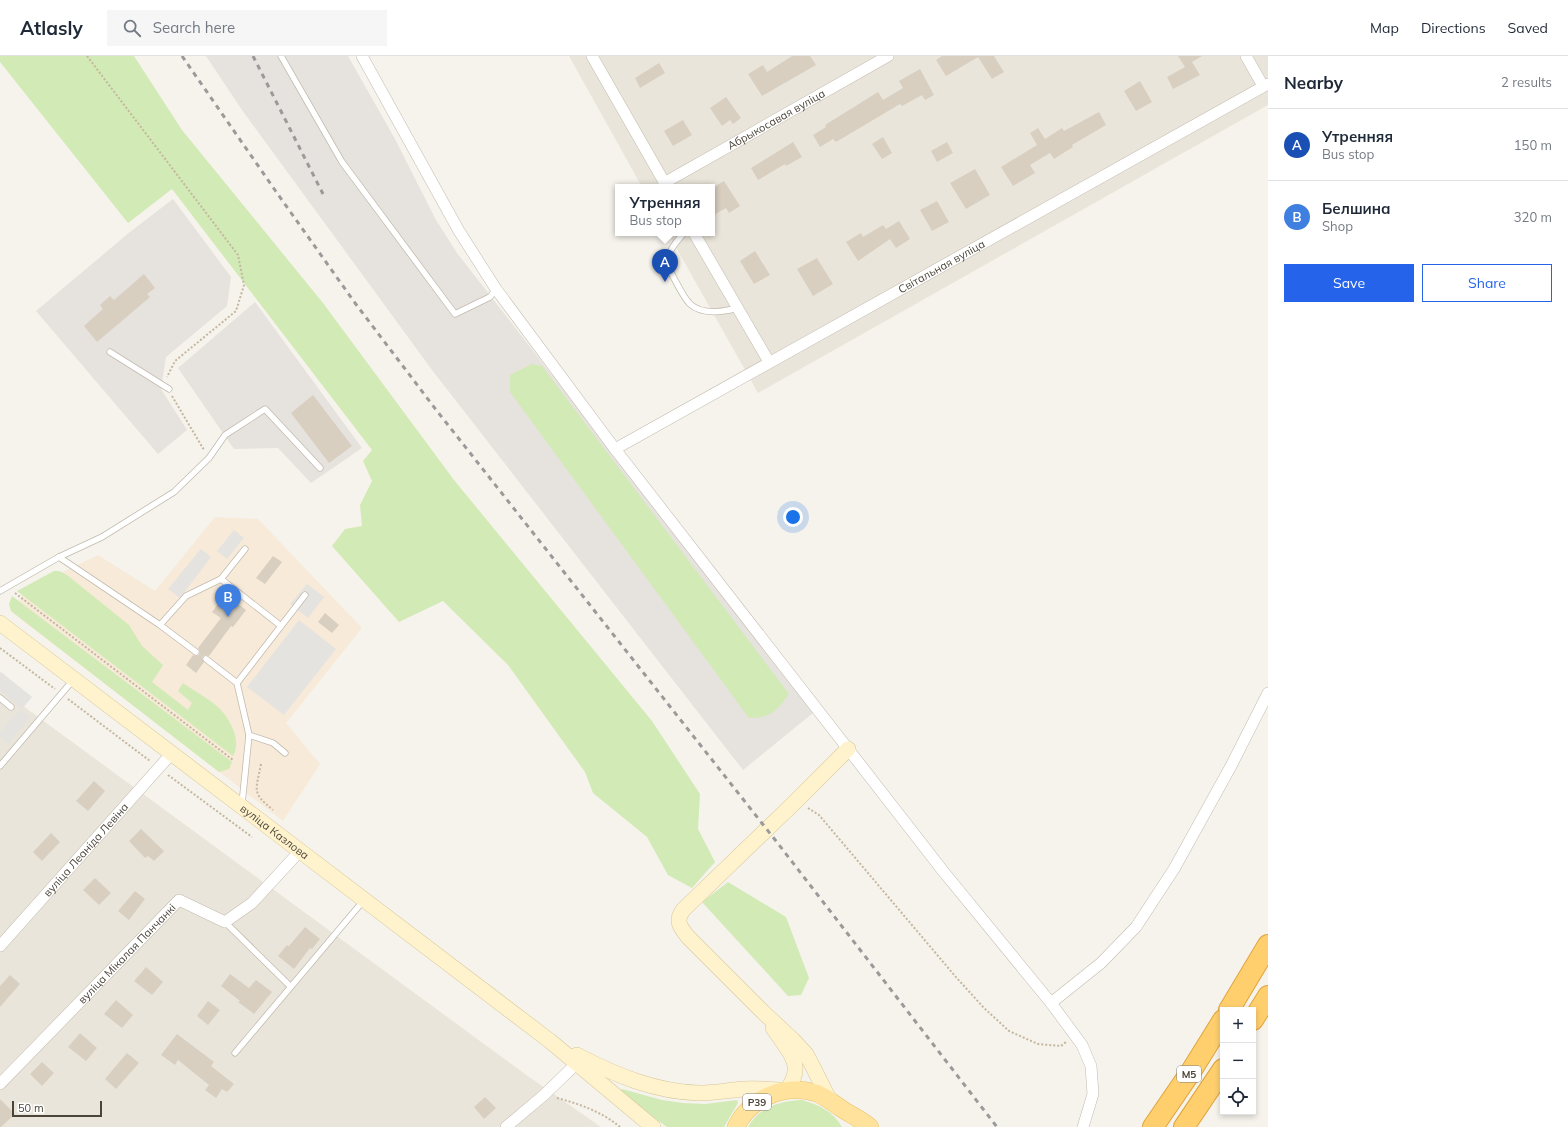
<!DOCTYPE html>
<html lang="en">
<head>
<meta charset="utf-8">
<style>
	body { margin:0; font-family:Mulish,sans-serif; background:#f6f6f7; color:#1f2937 }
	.controls { position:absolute; right:12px; bottom:12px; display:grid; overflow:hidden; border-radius:0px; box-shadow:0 2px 6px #0003 }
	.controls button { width:36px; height:36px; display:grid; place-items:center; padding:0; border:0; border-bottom:1px solid #e0e1e3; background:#fff; color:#1f2937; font:20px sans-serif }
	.scale { position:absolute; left:12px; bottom:10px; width:90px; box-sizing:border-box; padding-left:4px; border:2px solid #4b4439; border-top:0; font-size:11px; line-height:14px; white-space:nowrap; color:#4b4439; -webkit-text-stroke:3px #fff; paint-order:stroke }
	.you { position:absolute; left:793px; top:461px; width:14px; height:14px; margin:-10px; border:3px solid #fff; border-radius:50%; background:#1a73e8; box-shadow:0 0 0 6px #1a73e833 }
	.badge { display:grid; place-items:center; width:26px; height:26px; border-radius:50%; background:#2563eb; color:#fff; font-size:13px; font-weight:700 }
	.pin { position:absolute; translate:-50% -33px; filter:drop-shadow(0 1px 2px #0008) }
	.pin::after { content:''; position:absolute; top:21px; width:14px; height:12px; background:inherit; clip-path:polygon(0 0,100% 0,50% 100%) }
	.popup { position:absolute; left:615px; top:128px; width:100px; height:52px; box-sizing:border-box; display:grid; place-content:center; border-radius:0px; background:#fff; filter:drop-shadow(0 1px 3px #0005); font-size:13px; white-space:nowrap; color:#747a83 }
	.popup b { font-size:15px; color:#1f2937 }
	.popup::after { content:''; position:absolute; left:50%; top:100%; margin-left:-8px; border:8px solid transparent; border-top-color:#fff }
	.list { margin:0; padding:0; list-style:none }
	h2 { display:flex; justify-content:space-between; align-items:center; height:52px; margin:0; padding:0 16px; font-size:17px }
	h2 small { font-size:13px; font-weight:400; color:#747a83 }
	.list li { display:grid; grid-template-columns:26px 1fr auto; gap:12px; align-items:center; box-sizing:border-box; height:72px; padding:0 16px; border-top:1px solid #e0e1e3 }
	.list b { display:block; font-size:15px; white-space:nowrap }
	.list p { margin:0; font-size:13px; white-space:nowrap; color:#747a83 }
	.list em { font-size:13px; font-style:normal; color:#747a83 }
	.actions { display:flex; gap:8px; padding:12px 16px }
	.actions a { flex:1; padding:9px 0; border:1px solid #2563eb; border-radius:0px; text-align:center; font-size:14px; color:#2563eb }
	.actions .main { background:#2563eb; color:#fff }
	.icon { flex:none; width:22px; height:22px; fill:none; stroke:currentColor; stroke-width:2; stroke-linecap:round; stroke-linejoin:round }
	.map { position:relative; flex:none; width:1268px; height:1071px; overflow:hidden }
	header { display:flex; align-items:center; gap:24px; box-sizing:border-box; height:56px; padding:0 20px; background:#fff; border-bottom:1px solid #e0e1e3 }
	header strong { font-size:19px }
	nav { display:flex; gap:22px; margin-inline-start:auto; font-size:14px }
	.search { width:280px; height:36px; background:#f6f6f7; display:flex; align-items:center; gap:10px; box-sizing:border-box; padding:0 14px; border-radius:0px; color:#747a83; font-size:15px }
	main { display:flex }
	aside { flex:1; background:#fff }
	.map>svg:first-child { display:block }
	.residential { fill:#eae5da }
	.commercial { fill:#f7ead8 }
	.industrial { fill:#e6e2dd }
	.green { fill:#d2eab5 }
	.parking { fill:#e5e3e0 }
	.building { fill:#d8cfc1 }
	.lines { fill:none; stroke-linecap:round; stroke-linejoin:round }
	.lane-casing { stroke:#c2bbae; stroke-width:7 }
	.street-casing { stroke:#c2bbae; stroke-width:12 }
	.secondary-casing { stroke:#d6c79b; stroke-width:16 }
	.primary-casing { stroke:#e6c16a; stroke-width:18 }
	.highway-casing { stroke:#e0a43c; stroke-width:22 }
	.path { stroke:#c4b79f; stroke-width:2; stroke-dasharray:2 2; stroke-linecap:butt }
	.lane { stroke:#fff; stroke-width:5.5 }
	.street { stroke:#fff; stroke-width:11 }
	.secondary { stroke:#fff3cd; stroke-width:15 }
	.primary { stroke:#ffe39c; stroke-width:17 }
	.highway { stroke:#ffcf6e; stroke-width:20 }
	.rail { stroke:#9a9a9a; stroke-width:3; stroke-dasharray:5 5; stroke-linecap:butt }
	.labels { text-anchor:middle; stroke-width:3; stroke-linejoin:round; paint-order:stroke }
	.shield { fill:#fff; stroke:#817c74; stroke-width:1 }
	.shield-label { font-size:10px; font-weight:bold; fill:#4b4439 }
	.street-label { font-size:11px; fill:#4b4439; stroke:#fff }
</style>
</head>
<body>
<header>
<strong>Atlasly</strong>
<div class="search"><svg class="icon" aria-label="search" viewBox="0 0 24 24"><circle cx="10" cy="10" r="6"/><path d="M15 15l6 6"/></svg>Search here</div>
<nav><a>Map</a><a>Directions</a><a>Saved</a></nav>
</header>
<main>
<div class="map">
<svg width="1268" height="1071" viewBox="0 0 1268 1071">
	<rect width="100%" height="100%" fill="#f6f3ec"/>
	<g class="residential">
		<path d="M 569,0 L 1268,0 L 1268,49 L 758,337 L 668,177 L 712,177 L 712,131 L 642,131 Z"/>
		<path d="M 0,633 L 525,1018 L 601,1071 L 0,1071 Z"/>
	</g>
	<path class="commercial" d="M 215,461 L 258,463 L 362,572 L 286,667 L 320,708 L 283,765 L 13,557 L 25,534 L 98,499 L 155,535 Z"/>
	<g class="industrial">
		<path d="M 206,0 L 348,0 L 395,83 L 436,164 L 457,197 L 612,396 L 813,657 L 743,714 L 432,314 L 242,54 Z"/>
		<path d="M 173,143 L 231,221 L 227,250 L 166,301 L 161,333 L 187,374 L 158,398 L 36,255 L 130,176 Z"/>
		<path d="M 255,246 L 362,392 L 311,427 L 278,392 L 234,393 L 178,312 Z"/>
	</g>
	<g class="green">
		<path d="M 0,0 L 134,0 L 182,74 L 323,247 L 454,424 L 652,665 L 700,738 L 698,773 L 715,806 L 692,832 L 668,819 L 647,781 L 593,737 L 585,716 L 508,609 L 443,545 L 399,566 L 332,490 L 345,473 L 362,470 L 360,449 L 372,425 L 363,405 L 372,394 L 172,133 L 128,167 L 0,6 Z"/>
		<path d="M 532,308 L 542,310 L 789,638 C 776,656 772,661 749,662 L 510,336 L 510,319 Z"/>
		<path d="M 54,515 L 59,515 L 67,519 L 129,569 L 142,590 L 163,609 L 152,626 L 188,654 L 192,647 L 178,635 L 183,627 C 194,635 210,643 219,652 C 230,663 242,685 233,700 L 17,535 Z"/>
		<path d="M 12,540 L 232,706 L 229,713 L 219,716 L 11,555 L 9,548 Z"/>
		<path d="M 728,826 L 786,861 L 809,922 L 801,939 L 788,940 L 702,846 Z"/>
		<path d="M 622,1033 L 662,1044 L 683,1047 L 705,1048 L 737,1044 L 738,1047 L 724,1071 L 667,1071 L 622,1038 L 621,1036 Z"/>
		<path d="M 802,1044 C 819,1049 833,1055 842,1071 L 748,1071 C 759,1051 780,1045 802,1044 Z"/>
	</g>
	<g class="parking">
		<path d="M 234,474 L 244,482 L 227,503 L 217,495 Z"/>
		<path d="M 201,493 L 211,501 L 180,542 L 168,533 Z"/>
		<path d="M 307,528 L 324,541 L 308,562 L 290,548 Z"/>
		<path d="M 299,564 L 336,593 L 284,659 L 247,631 Z"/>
		<path d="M 1,616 L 32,641 L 22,653 L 0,634 L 0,617 Z"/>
		<path d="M 20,653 L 30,661 L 8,688 L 0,681 L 0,677 Z"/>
	</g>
	<g class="building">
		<path d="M 792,0 L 810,0 L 816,9 L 762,40 L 748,18 L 763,9 L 767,16 Z"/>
		<path d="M 942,0 L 994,0 L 1004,16 L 992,23 L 978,1 L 946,20 L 936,4 Z"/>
		<path d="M 1178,0 L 1202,0 L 1192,6 L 1200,19 L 1173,33 L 1167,21 L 1185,11 Z"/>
		<path d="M 659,7 L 665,17 L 640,32 L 635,22 Z"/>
		<path d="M 920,13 L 934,39 L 925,44 L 922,39 L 902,50 L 900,48 L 836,86 L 833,83 L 820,91 L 813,79 L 826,71 L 825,69 L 878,36 L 883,44 L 903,32 L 899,25 Z"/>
		<path d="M 1140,25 L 1152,46 L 1136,55 L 1124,35 Z"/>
		<path d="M 726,41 L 741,62 L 733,68 L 730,64 L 722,70 L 710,52 Z"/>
		<path d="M 1099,56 L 1106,69 L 1072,89 L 1073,91 L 1054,103 L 1050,97 L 1030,109 L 1035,117 L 1013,130 L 1001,111 L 1037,89 L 1030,77 L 1038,72 L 1045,83 L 1062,72 L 1064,75 Z"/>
		<path d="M 683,64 L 692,79 L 673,90 L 664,75 Z"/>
		<path d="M 883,81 L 892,97 L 882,103 L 872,88 Z"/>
		<path d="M 793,86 L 802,101 L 786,110 L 785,108 L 758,124 L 751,112 Z"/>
		<path d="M 947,86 L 953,97 L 937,106 L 931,95 Z"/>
		<path d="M 975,113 L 990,139 L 966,153 L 950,127 Z"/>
		<path d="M 724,125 L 740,150 L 729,157 L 726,152 L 712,160 L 712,132 Z"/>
		<path d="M 937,145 L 949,166 L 932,175 L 920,154 Z"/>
		<path d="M 899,165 L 910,183 L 896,192 L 890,183 L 858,205 L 846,186 L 861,177 L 863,181 L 883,169 L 886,173 Z"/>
		<path d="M 755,195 L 770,219 L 754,228 L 740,205 Z"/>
		<path d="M 817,202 L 833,228 L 813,240 L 797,213 Z"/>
		<path d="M 144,218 L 155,232 L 147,238 L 150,241 L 97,286 L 84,270 L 103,253 L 100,249 L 110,240 L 114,244 Z"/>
		<path d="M 313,339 L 352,390 L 329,407 L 291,357 Z"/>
		<path d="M 273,500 L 282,506 L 265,528 L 256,522 Z"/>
		<path d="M 225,538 L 246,554 L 233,571 L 231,570 L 209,600 L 206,599 L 203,600 L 202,603 L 204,606 L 196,617 L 186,609 L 193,599 L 196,600 L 199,599 L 200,596 L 198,592 L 221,562 L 212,556 Z"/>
		<path d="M 325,557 L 339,569 L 332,577 L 318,566 Z"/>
		<path d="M 94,725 L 105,735 L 88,755 L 76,745 Z"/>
		<path d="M 141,773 L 164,795 L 154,805 L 148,800 L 145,802 L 129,785 Z"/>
		<path d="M 51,777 L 60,786 L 42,805 L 33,796 Z"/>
		<path d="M 95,822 L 111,837 L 99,849 L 83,834 Z"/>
		<path d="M 135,835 L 145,843 L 129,864 L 118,855 Z"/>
		<path d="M 305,871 L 320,883 L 312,893 L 310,892 L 294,913 L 278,900 L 287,889 L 289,890 Z"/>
		<path d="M 146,911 L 163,926 L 152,939 L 134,925 Z"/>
		<path d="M 230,918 L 249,932 L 256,924 L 272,936 L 254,958 L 238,946 L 240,945 L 221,930 Z"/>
		<path d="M 10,919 L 20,928 L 0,951 L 0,930 Z"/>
		<path d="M 116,944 L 133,959 L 122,972 L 104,958 Z"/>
		<path d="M 208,945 L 220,954 L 208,969 L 197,960 Z"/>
		<path d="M 80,977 L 97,992 L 86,1005 L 68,991 Z"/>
		<path d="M 177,978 L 214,1006 L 211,1010 L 234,1028 L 227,1036 L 222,1033 L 216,1042 L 205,1034 L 209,1029 L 178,1004 L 175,1009 L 161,999 Z"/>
		<path d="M 127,997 L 139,1007 L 116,1033 L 105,1023 Z"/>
		<path d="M 42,1006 L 54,1017 L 42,1030 L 30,1018 Z"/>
		<path d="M 485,1041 L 496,1052 L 484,1063 L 474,1051 Z"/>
		<path d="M 0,1043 L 15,1058 L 1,1071 L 0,1071 Z"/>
	</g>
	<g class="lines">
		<g class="lane-casing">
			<g id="lane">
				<path d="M 281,0 L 342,106 L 455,258 L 490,241 L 496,233"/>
				<path d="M 684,177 C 676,186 664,199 669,213 C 675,223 682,240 690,248 C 702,259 723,256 738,252"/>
				<path d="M 110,296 L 169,333"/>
				<path d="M 59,501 L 160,569 L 196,596"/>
				<path d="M 221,523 L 281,570"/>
				<path d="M 0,535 L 59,501 L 102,481 L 174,436 L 209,402 L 225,379 L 265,353 L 320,412"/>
				<path d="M 160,569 L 186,540 L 221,523 L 245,493"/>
				<path d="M 206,603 L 237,627 L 249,679 L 242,748"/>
				<path d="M 237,627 L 305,539"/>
				<path d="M 0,642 L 11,651"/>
				<path d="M 249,679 L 273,687 L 285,697"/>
				<path d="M 0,710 L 74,623"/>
				<path d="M 225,866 L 290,930"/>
				<path d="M 235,997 L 364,844"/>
			</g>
		</g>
		<g class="street-casing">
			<g id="street">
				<path d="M 362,0 L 459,175 L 496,233 L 615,393 L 747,563 L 943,815 L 1051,947 L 1082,989 L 1091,1010 L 1093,1038 L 1083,1071"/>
				<path d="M 592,0 L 667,131"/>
				<path d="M 1246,0 L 1263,30"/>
				<path id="s1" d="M 664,127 L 888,0"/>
				<path d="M 694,177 L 769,306"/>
				<path id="s2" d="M 615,393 L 1268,28"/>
				<path id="s3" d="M 0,890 L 172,697"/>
				<path d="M 1051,947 L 1101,907 L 1136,871 L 1174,813 L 1231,710 L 1268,637"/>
				<path id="s4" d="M 0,1028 L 179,844 L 225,866 L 252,847 L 300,795"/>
				<path d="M 506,1071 L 544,1039 L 577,1007"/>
			</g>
		</g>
		<g class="secondary-casing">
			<g id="secondary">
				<path id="s5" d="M 0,567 L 550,985 L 653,1071"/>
				<path d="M 577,999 C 615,1019 656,1036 699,1037 C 714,1037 729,1034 744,1033 C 759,1032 773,1034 787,1034 C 806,1008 788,995 773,972"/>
				<path d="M 829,1043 L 812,1009 L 806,998 L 793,984 L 763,956 L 688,881 C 680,871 675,865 683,854 L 794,747 L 848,693"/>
			</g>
		</g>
		<g class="primary-casing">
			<path id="primary" d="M 736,1071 C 750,1042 785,1027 816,1037 C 826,1041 833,1047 842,1053 C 851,1059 862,1064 870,1071"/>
		</g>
		<g class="highway-casing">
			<g id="highway">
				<path d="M 1229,954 L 1268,889"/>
				<path d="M 1253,964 L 1268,940"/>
				<path d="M 1153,1071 L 1190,1017 L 1223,964"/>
				<path d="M 1184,1071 L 1223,1013"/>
			</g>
		</g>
		<g class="path">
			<path d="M 87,0 L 238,199 L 244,229 L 236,255 L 175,305 L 167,321"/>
			<path d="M 172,340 L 204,394"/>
			<path d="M 15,537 L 233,704"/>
			<path d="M 0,592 L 55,633"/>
			<path d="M 68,643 L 150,705"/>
			<path d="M 261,708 C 256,735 251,736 273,754"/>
			<path d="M 168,719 L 252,781"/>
			<path d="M 808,752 L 819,759 L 955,920 L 984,952 L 1009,975 L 1038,988 L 1061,990 L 1066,986"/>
			<path d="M 557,1042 C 580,1048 602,1056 620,1071"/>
		</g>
		<use href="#lane" class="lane"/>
		<use href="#street" class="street"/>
		<use href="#secondary" class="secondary"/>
		<use href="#primary" class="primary"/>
		<use href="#highway" class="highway"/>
		<g class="rail">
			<path d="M 182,0 L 277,137 L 355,247 L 437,355 L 776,785 L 997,1071"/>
			<path d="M 253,0 L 323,138"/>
		</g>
	</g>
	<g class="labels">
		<g class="shield">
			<rect x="1177" y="1010" width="24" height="16" rx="3"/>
			<rect x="743" y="1038" width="28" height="16" rx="3"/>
		</g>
		<g class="shield-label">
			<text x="1189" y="1022">М5</text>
			<text x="757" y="1050">Р39</text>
		</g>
		<g class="street-label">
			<text dy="4" stroke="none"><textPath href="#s1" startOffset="129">Абрыкосавая вуліца</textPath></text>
			<text dy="4" stroke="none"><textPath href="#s2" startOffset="374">Світальная вуліца</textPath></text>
			<text dy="4" stroke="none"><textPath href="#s5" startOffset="345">вуліца Казлова</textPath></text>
			<text dy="4" stroke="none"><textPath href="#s3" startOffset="129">вуліца Леаніда Левіна</textPath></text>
			<text dy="4" stroke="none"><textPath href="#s4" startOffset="182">вуліца Мікалая Панчанкі</textPath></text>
		</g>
	</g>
</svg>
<div class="controls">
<button>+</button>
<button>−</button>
<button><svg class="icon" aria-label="locate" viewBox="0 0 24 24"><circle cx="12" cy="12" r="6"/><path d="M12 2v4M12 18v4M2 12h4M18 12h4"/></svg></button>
</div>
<div class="scale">50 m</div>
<div class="you"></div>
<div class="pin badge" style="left:665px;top:226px;background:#1a4fb4">A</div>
<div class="popup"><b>Утренняя</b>Bus stop</div>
<div class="pin badge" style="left:228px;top:561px;background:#3f7fe0">B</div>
</div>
<aside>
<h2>Nearby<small>2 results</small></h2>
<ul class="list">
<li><span class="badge" style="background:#1a4fb4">A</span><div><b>Утренняя</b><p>Bus stop</p></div><em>150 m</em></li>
<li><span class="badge" style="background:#3f7fe0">B</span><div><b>Белшина</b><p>Shop</p></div><em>320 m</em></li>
</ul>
<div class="actions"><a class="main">Save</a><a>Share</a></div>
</aside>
</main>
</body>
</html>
